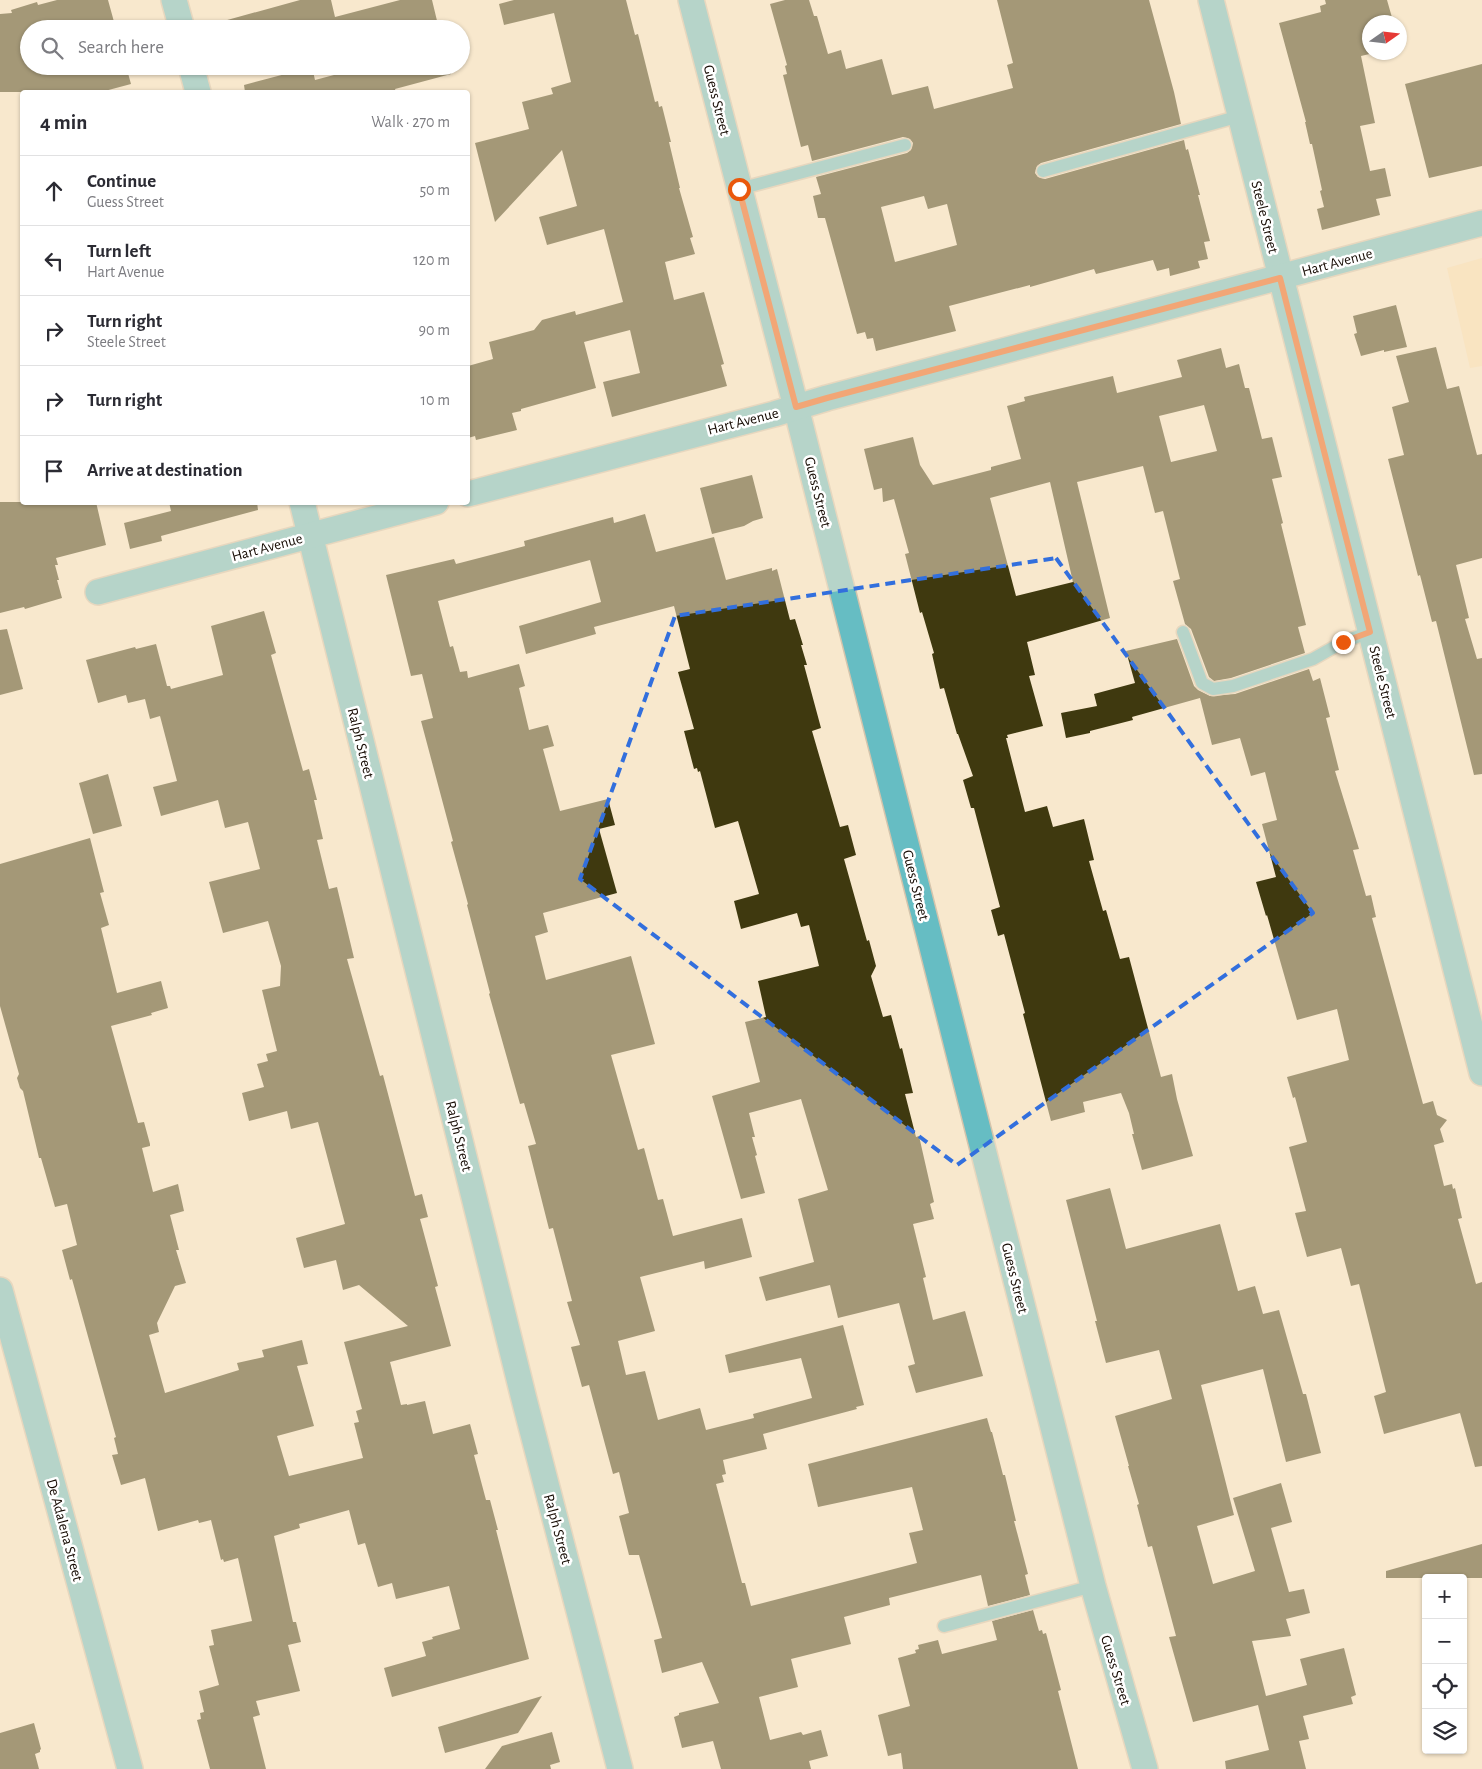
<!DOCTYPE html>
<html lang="en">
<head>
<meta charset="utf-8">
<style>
	body { margin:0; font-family:"Alegreya Sans",sans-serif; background:#f2f2f3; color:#2b2b33 }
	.controls { position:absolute; right:15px; bottom:15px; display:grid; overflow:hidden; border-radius:5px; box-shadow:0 1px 4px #0004 }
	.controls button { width:45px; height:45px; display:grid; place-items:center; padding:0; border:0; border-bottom:1px solid #e1e1e2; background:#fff; color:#2b2b33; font:25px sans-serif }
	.compass { position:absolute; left:1362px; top:15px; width:45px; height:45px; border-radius:50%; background:#fff; box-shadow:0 1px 4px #0004; rotate:76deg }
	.stop { position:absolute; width:15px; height:15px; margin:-11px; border:4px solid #ea580c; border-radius:50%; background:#fff }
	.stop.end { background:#ea580c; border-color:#fff; box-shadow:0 1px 5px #0008 }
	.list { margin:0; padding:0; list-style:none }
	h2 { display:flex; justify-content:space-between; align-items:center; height:65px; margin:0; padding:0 20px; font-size:21px }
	h2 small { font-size:16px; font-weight:400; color:#7c7c81 }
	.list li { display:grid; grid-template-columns:32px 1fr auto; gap:15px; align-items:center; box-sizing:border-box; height:70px; padding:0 20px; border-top:1px solid #e1e1e2 }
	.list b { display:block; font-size:19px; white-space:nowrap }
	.list p { margin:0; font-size:16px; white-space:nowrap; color:#7c7c81 }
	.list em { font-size:16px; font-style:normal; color:#7c7c81 }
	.icon { flex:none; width:28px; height:28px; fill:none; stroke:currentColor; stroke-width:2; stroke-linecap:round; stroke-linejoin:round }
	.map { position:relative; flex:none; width:1482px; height:1769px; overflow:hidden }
	.search { position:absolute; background:#fff; box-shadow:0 1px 4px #0004; left:20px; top:20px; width:450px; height:55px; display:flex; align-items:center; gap:12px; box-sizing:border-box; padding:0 18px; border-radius:28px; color:#7c7c81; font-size:19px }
	.panel { position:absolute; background:#fff; box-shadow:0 1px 4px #0004; left:20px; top:90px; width:450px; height:415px; border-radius:5px }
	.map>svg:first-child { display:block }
	.built { fill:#fadfb1 }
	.building { fill:#3f390f; fill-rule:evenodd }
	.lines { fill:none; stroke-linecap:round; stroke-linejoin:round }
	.lane-casing { stroke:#d4c4ac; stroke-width:15 }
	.street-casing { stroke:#d4c4ac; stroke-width:28 }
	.lane { stroke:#66bdc3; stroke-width:12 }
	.street { stroke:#66bdc3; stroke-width:25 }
	.route { stroke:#ea580c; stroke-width:6 }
	.marked { fill:none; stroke:#326fdd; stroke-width:4; stroke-dasharray:10 6; stroke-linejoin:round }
	.labels { text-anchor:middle; stroke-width:5; stroke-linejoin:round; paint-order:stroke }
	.street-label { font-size:15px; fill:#140900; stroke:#fff }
</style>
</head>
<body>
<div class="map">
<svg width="1482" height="1769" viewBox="0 0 1482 1769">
	<rect width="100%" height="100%" fill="#f8e8cd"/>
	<path class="built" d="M 1482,258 L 1482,366 L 1470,368 L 1447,268 Z"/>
	<g class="building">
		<path d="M 57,0 L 108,0 L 116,29 L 29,29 L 29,66 L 126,66 L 131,84 L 101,92 L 0,92 L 0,14 L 12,13 L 11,10 L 37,2 L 38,5 Z"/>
		<path d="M 300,0 L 331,0 L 335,17 L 400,0 L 432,0 L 439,29 L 220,29 L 220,22 Z"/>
		<path d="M 514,0 L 626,0 L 635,35 L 638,34 L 655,102 L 658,101 L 659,107 L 662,106 L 671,142 L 669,142 L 680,188 L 679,188 L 693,237 L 690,238 L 695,254 L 665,262 L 674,300 L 704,292 L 724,364 L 721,365 L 727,386 L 612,417 L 603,382 L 640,373 L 630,330 L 584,342 L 596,388 L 521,409 L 521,411 L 512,413 L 517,430 L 476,440 L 475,436 L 468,438 L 468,366 L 493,359 L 489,342 L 534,330 L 542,320 L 575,311 L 576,315 L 623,302 L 604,229 L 547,245 L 539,217 L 577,206 L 562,150 L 495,222 L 475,143 L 529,129 L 522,102 L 553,94 L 551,88 L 571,82 L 554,13 L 504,25 L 499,4 Z"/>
		<path d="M 785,0 L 809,0 L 814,16 L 817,16 L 828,54 L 841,50 L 846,69 L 882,59 L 892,95 L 928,86 L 934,109 L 1013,88 L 1007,65 L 1013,63 L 997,0 L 1149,0 L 1174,92 L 1181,124 L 1041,163 L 1037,166 L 1035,173 L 1038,177 L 1045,179 L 1184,140 L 1186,150 L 1188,149 L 1200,195 L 1198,195 L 1210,241 L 1204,242 L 1208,259 L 1198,261 L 1200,268 L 1170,276 L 1169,268 L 1157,271 L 1153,260 L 1096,274 L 1094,269 L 1030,287 L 1030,285 L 949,306 L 956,331 L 876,351 L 873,338 L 867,339 L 865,332 L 857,334 L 825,218 L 818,218 L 813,196 L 821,194 L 816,177 L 907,153 L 911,150 L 913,143 L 910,139 L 903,137 L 812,161 L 808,145 L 801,147 L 783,75 L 787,74 L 785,66 L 787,65 L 770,4 ZM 924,196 L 928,209 L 947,204 L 957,245 L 895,262 L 881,207 Z"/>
		<path d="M 1325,0 L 1387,0 L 1393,21 L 1370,22 L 1370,52 L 1378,52 L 1361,56 L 1375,123 L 1360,126 L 1370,171 L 1385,168 L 1391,196 L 1376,199 L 1380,215 L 1322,230 L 1317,209 L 1324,207 L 1320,191 L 1322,190 L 1312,144 L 1310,144 L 1305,122 L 1306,122 L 1279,23 L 1321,12 L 1320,6 L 1326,4 Z"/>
		<path d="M 1482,64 L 1482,166 L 1429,178 L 1405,84 Z"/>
		<path d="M 368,66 L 449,66 L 451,74 L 395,89 L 396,92 L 245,92 L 244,85 L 312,67 L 315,80 Z"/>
		<path d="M 1396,305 L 1407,347 L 1384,352 L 1384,350 L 1361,356 L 1354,334 L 1357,333 L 1353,316 Z"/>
		<path d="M 1436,347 L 1447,389 L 1459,386 L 1477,455 L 1482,454 L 1482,558 L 1456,565 L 1469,618 L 1465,619 L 1477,659 L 1482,658 L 1482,774 L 1474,775 L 1436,621 L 1432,622 L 1420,575 L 1418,576 L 1388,459 L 1404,455 L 1392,407 L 1409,402 L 1396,356 Z"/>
		<path d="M 1221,348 L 1226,368 L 1239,364 L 1245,388 L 1249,388 L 1262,439 L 1272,437 L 1282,477 L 1272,479 L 1283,523 L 1281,524 L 1306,625 L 1298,627 L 1305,653 L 1231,678 L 1214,681 L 1209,677 L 1191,629 L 1185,624 L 1173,581 L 1180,579 L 1163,511 L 1155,513 L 1143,466 L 1077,482 L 1110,618 L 1027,642 L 1035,675 L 1029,676 L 1043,726 L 1007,735 L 1008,738 L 1006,738 L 1025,812 L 1047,806 L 1053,827 L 1084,819 L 1094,860 L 1089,861 L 1103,911 L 1106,910 L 1120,959 L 1129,957 L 1161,1077 L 1172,1074 L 1177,1099 L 1193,1156 L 1142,1170 L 1132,1134 L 1134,1134 L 1129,1113 L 1121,1093 L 1083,1102 L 1085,1112 L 1051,1121 L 1023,1014 L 1025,1013 L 1004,934 L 998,936 L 991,910 L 1000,907 L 974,808 L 971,808 L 963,780 L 973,776 L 958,734 L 957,734 L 944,688 L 940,689 L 932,654 L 934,653 L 922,612 L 920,613 L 905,554 L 909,553 L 894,499 L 883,502 L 882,488 L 874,490 L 864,449 L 913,437 L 920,465 L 933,485 L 991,470 L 991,467 L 1021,459 L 1007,406 L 1025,401 L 1024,397 L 1113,376 L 1117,393 L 1182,377 L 1177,360 ZM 1204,405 L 1217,451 L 1171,462 L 1159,416 ZM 1050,482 L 1073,582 L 1016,596 L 990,498 Z"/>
		<path d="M 752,475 L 763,518 L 753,521 L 744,526 L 712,534 L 700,488 Z"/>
		<path d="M 0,502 L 96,502 L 106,545 L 56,558 L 58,565 L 55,565 L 59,580 L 57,580 L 62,598 L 25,609 L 24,607 L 0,613 Z"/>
		<path d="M 169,502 L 257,502 L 258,510 L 161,536 L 162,541 L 130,549 L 124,523 L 171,511 Z"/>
		<path d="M 645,514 L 656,552 L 714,537 L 726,580 L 772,568 L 772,571 L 777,569 L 790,620 L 795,619 L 803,645 L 801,645 L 807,665 L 804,665 L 821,728 L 812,731 L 840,827 L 848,825 L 856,855 L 844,859 L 867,941 L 869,940 L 876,966 L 871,976 L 883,1017 L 891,1015 L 900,1049 L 902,1048 L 913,1093 L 905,1094 L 916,1137 L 919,1136 L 934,1202 L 930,1204 L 934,1219 L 913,1224 L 926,1277 L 923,1278 L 933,1320 L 965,1311 L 983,1376 L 916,1393 L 908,1366 L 915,1364 L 899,1303 L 838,1318 L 830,1285 L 766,1301 L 759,1277 L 814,1262 L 798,1199 L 828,1190 L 801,1099 L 749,1113 L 755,1137 L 752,1137 L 757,1155 L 755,1156 L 765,1193 L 741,1199 L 712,1096 L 760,1082 L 745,1022 L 766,1017 L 758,981 L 819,966 L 809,925 L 801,927 L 797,913 L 741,929 L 734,901 L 759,894 L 738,821 L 715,828 L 700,771 L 698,772 L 697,768 L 694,769 L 684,731 L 694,729 L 678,672 L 690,669 L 674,606 L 594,627 L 596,634 L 526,654 L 519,626 L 601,602 L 590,560 L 438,601 L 450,647 L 453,646 L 460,672 L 467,671 L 468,678 L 519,664 L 525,686 L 519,688 L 529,730 L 548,725 L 554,746 L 543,749 L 560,811 L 608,799 L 615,825 L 599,829 L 617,893 L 543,913 L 548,932 L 535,936 L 546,980 L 631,956 L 655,1044 L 611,1055 L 638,1150 L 644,1148 L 658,1200 L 663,1199 L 673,1236 L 742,1218 L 752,1257 L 705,1269 L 704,1261 L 640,1277 L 655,1331 L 618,1341 L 626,1375 L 645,1371 L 658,1420 L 700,1408 L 706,1430 L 754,1418 L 753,1414 L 812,1398 L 801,1358 L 729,1373 L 725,1355 L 843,1325 L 864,1405 L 856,1407 L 857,1409 L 763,1434 L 767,1449 L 723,1460 L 726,1474 L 722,1475 L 724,1482 L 716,1484 L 742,1583 L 745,1583 L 751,1606 L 917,1563 L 909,1533 L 923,1530 L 912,1487 L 818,1507 L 808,1464 L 987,1418 L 991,1432 L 992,1432 L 1003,1475 L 1005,1475 L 1016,1521 L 1014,1521 L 1028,1574 L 1025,1575 L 1030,1595 L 988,1606 L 981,1575 L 889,1598 L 890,1605 L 844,1617 L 851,1644 L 791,1659 L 798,1687 L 759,1697 L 770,1740 L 801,1732 L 803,1735 L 821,1730 L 828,1756 L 809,1761 L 811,1769 L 721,1769 L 713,1741 L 682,1748 L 674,1717 L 679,1715 L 679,1713 L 719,1703 L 702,1662 L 662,1673 L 654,1640 L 662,1638 L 639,1555 L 629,1555 L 619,1516 L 629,1513 L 619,1472 L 613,1474 L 589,1385 L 582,1387 L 571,1347 L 580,1345 L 567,1302 L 572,1301 L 553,1228 L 549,1229 L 528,1146 L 536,1144 L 524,1103 L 520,1104 L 489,994 L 490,993 L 467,905 L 468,904 L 451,842 L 453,841 L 421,721 L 433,718 L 422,674 L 411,676 L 386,575 L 454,559 L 456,564 L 525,546 L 524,541 L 613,517 L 614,523 Z"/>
		<path d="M 264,611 L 276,653 L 271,655 L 303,771 L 309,769 L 317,800 L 314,800 L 323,839 L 317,840 L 329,889 L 337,887 L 354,958 L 347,959 L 380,1076 L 383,1075 L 415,1196 L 422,1194 L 428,1217 L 420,1219 L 438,1286 L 435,1287 L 451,1346 L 390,1362 L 401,1405 L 407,1404 L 407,1405 L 425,1401 L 433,1434 L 470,1424 L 478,1454 L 474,1455 L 486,1500 L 490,1500 L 498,1530 L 496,1530 L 529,1659 L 392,1697 L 384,1668 L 426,1656 L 422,1642 L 433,1639 L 432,1637 L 460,1629 L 449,1586 L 396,1599 L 392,1583 L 378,1587 L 365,1543 L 358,1545 L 349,1510 L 299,1524 L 300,1528 L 274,1536 L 293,1622 L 296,1622 L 301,1642 L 288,1645 L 300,1691 L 256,1701 L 260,1715 L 253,1717 L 266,1769 L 210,1769 L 197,1720 L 201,1719 L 200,1713 L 204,1712 L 199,1691 L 219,1685 L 209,1646 L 214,1645 L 211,1630 L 252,1621 L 238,1558 L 224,1562 L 223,1559 L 221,1560 L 211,1520 L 199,1523 L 198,1520 L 158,1531 L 145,1478 L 121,1485 L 112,1455 L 118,1454 L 114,1438 L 116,1437 L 72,1279 L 70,1280 L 62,1250 L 77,1245 L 67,1204 L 55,1207 L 41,1158 L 39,1158 L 23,1091 L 20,1088 L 17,1078 L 19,1074 L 0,1006 L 0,864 L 90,838 L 104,892 L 100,893 L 109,925 L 101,928 L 117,993 L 161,981 L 168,1008 L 151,1013 L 152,1015 L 111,1026 L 138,1123 L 144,1122 L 150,1144 L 150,1146 L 142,1148 L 153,1192 L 178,1184 L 184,1211 L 170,1215 L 179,1250 L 176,1250 L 186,1283 L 175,1286 L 157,1323 L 159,1332 L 149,1335 L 165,1393 L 239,1370 L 237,1363 L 264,1357 L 262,1350 L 302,1340 L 308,1364 L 297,1366 L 314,1426 L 277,1436 L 289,1476 L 363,1458 L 354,1423 L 359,1422 L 356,1411 L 362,1409 L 344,1342 L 408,1326 L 359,1285 L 343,1290 L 336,1260 L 304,1268 L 296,1238 L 345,1224 L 318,1122 L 291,1129 L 287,1111 L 249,1121 L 242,1093 L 264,1087 L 257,1064 L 268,1061 L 266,1054 L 277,1051 L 262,990 L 280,986 L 281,966 L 268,921 L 223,933 L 209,882 L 260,869 L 248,822 L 225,828 L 218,800 L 161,816 L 153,787 L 177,781 L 160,716 L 150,719 L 145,699 L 128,703 L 126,695 L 98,703 L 86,660 L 135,647 L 136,649 L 156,644 L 167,686 L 170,686 L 171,689 L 223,675 L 211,626 Z"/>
		<path d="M 7,629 L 23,689 L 0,695 L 0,630 Z"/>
		<path d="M 1177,639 L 1194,686 L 1198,690 L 1210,696 L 1235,694 L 1309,669 L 1313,681 L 1320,678 L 1330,717 L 1326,718 L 1339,770 L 1335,771 L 1359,849 L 1353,850 L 1366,896 L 1371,895 L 1376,917 L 1372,918 L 1423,1104 L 1433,1101 L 1437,1115 L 1447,1120 L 1440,1129 L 1444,1142 L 1434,1145 L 1444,1186 L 1452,1184 L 1453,1189 L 1455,1188 L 1462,1218 L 1458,1219 L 1476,1284 L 1482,1282 L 1482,1466 L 1475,1467 L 1460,1413 L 1384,1434 L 1374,1396 L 1386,1392 L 1359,1284 L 1351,1286 L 1341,1248 L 1307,1257 L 1295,1213 L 1306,1211 L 1289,1147 L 1307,1142 L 1295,1097 L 1293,1098 L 1287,1077 L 1349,1060 L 1337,1009 L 1297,1020 L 1267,915 L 1266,916 L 1256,882 L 1276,877 L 1262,824 L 1277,820 L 1265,772 L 1251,776 L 1240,738 L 1212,745 L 1200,698 L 1132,717 L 1133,720 L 1090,731 L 1090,733 L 1066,738 L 1061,713 L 1097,706 L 1094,694 L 1135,683 L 1126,651 Z"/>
		<path d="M 108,774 L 122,826 L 93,834 L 79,783 Z"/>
		<path d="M 1110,1188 L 1126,1249 L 1220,1224 L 1238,1291 L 1255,1286 L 1263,1314 L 1279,1310 L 1303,1394 L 1306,1394 L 1321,1453 L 1286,1462 L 1263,1369 L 1201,1385 L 1234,1515 L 1197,1526 L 1213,1584 L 1255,1571 L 1233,1498 L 1281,1483 L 1292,1522 L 1271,1528 L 1289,1592 L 1304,1589 L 1310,1613 L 1286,1619 L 1291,1636 L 1252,1641 L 1266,1696 L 1307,1685 L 1300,1659 L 1344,1648 L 1356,1695 L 1351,1697 L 1353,1704 L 1303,1716 L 1309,1739 L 1299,1741 L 1306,1769 L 1226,1769 L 1225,1761 L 1269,1750 L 1258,1705 L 1193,1722 L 1169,1637 L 1176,1636 L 1152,1546 L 1148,1547 L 1137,1505 L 1139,1504 L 1128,1466 L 1129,1466 L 1115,1416 L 1172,1399 L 1159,1350 L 1106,1363 L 1095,1321 L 1097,1321 L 1066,1200 Z"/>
		<path d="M 1482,1544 L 1482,1578 L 1386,1578 L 1386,1571 Z"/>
		<path d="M 1033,1610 L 1039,1631 L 1042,1630 L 1043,1634 L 1046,1633 L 1061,1690 L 1058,1691 L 1078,1769 L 903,1769 L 901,1753 L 888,1756 L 878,1715 L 910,1706 L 898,1658 L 916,1653 L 915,1650 L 919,1649 L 918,1645 L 938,1640 L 942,1654 L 997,1640 L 992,1621 Z"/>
		<path d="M 542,1696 L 518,1733 L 445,1753 L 438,1727 Z"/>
		<path d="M 34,1723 L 41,1749 L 40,1750 L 40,1752 L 35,1754 L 39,1769 L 0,1769 L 0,1733 Z"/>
		<path d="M 552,1732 L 560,1762 L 550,1765 L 551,1769 L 485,1769 L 502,1746 Z"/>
	</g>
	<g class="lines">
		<g class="lane-casing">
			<g id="lane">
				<path d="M 1043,171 L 1240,116"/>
				<path d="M 739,189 L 905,145"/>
				<path d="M 1183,632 L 1202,683 L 1213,689 L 1233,686 L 1313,659 L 1343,642 L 1370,632"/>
				<path d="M 944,1626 L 1093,1586"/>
			</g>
		</g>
		<g class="street-casing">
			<g id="street">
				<path d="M 174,0 L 182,29"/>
				<path d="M 691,0 L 796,407 L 1093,1586 L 1145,1769"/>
				<path d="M 1211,0 L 1482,1073"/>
				<path d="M 191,66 L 198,92"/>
				<path d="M 468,494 L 774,414 L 827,398 L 1482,223"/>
				<path d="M 302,502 L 524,1399 L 620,1769"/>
				<path d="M 98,592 L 436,502"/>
				<path d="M 0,1290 L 130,1769"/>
			</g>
		</g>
		<use href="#lane" class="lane"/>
		<use href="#street" class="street"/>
	</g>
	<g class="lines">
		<path class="route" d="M 739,189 L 796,407 L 827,398 L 1280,278 L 1370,632 L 1343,642"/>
	</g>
	<path d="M0 0H1482V1769H0ZM 1056,558 L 1313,913 L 957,1165 L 580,879 L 675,616 Z" fill="#f8e8cd" fill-opacity=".55" fill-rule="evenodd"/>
	<path class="marked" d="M 1056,558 L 1313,913 L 957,1165 L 580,879 L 675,616 Z"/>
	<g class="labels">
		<g class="street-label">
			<text transform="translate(717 100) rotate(76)" y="5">Guess Street</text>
			<text transform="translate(1265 217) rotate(76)" y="5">Steele Street</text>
			<text transform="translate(1337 262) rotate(-15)" y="5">Hart Avenue</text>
			<text transform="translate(743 421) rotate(-14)" y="5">Hart Avenue</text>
			<text transform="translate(818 492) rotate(76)" y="5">Guess Street</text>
			<text transform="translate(267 547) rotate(-15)" y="5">Hart Avenue</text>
			<text transform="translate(1383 682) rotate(76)" y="5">Steele Street</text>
			<text transform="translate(361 743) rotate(76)" y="5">Ralph Street</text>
			<text transform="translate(916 885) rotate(76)" y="5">Guess Street</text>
			<text transform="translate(459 1136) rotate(76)" y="5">Ralph Street</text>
			<text transform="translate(1015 1278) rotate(76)" y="5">Guess Street</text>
			<text transform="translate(558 1529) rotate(75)" y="5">Ralph Street</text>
			<text transform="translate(65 1530) rotate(75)" y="5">De Adalena Street</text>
			<text transform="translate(1116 1670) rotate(73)" y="5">Guess Street</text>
		</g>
	</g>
</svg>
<div class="controls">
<button>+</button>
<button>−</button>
<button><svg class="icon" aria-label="locate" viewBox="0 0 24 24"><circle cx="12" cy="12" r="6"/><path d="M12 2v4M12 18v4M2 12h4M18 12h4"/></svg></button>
<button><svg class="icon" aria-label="layers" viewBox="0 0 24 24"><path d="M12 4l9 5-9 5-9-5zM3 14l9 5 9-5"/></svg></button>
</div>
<svg class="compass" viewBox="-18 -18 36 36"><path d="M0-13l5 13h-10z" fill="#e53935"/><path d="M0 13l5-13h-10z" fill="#7c7c81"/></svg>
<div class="stop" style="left:739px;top:189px"></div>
<div class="stop end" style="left:1343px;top:642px"></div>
<div class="search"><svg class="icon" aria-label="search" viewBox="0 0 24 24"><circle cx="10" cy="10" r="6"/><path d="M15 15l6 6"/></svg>Search here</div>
<section class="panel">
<h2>4 min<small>Walk · 270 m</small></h2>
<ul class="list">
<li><svg class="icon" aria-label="ahead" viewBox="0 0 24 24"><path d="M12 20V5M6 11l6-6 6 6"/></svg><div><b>Continue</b><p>Guess Street</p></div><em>50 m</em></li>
<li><svg class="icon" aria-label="left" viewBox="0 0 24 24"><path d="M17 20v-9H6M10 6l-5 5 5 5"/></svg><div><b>Turn left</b><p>Hart Avenue</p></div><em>120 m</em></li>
<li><svg class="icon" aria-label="right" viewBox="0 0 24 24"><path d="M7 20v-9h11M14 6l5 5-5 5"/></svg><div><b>Turn right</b><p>Steele Street</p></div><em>90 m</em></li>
<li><svg class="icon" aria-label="right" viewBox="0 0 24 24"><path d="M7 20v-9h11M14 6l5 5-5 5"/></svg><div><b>Turn right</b></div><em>10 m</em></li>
<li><svg class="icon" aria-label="arrive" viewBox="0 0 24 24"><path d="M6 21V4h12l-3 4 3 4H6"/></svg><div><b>Arrive at destination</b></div></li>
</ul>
</section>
</div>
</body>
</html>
